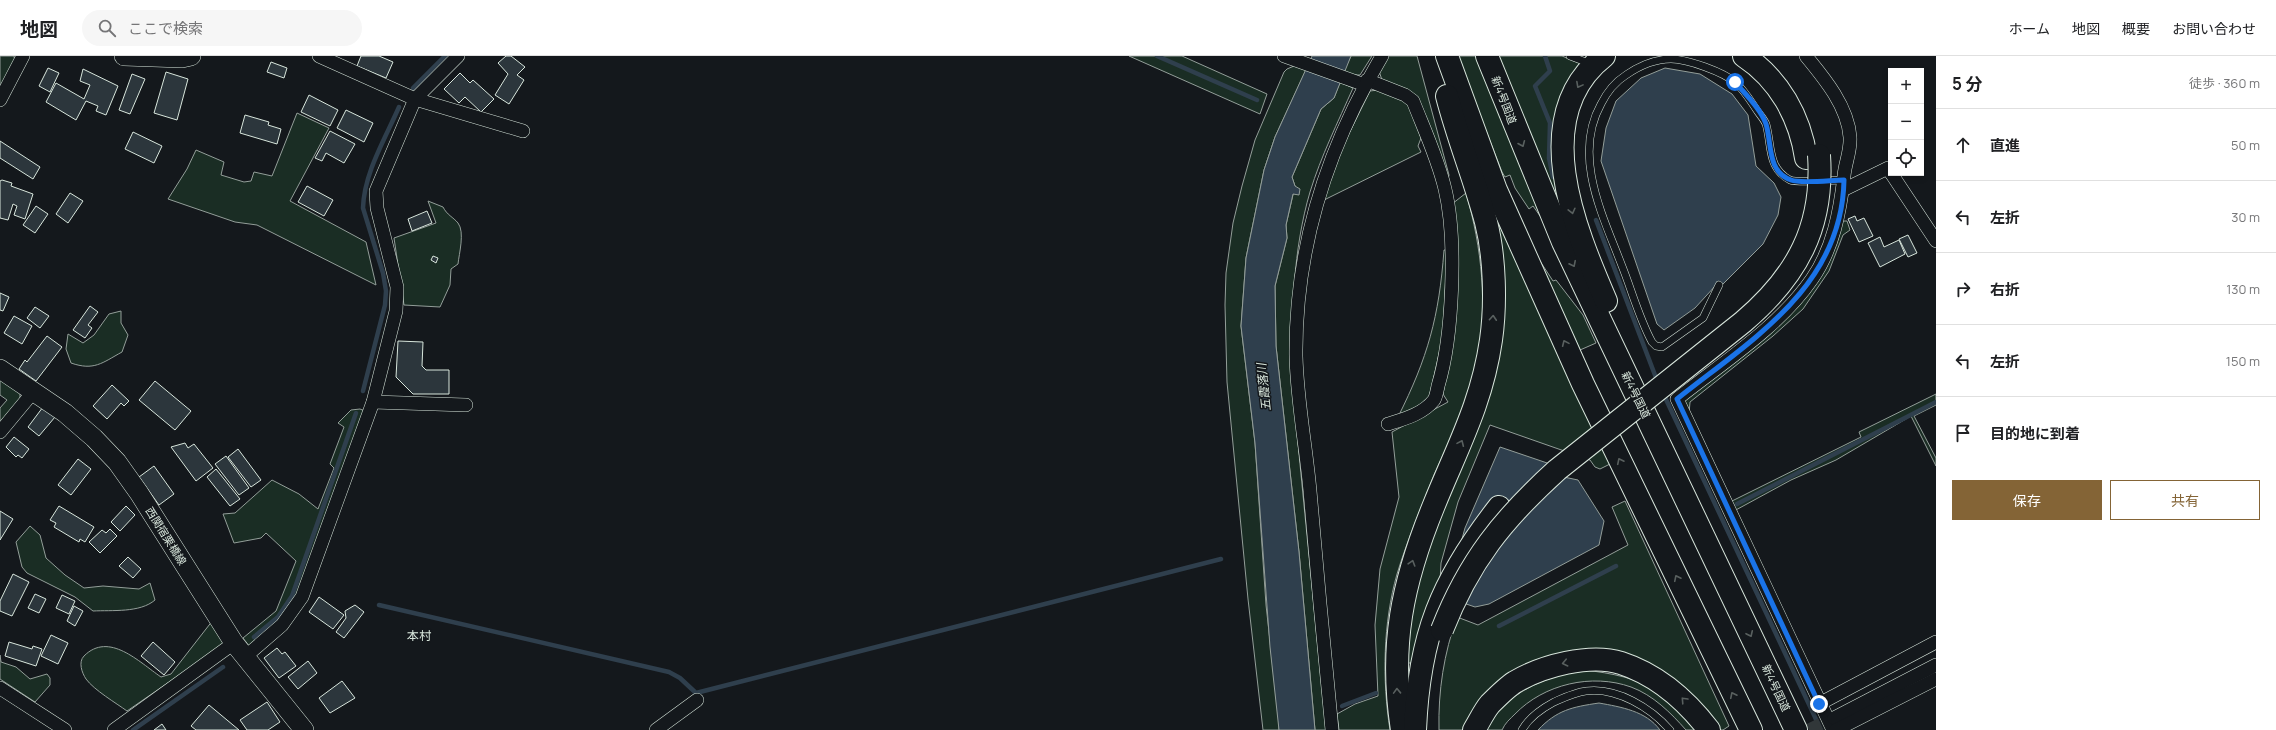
<!DOCTYPE html>
<html lang="ja">
<head>
<meta charset="utf-8">
<style>
	body { margin:0; font-family:Manrope,"Noto Sans JP",sans-serif; background:#f6f6f6; color:#202124 }
	.controls { position:absolute; right:12px; top:12px; display:grid; overflow:hidden; border-radius:0px; box-shadow:0 2px 6px #0003 }
	.controls button { width:36px; height:36px; display:grid; place-items:center; padding:0; border:0; border-bottom:1px solid #e0e0e0; background:#fff; color:#202124; font:20px sans-serif }
	.stop { position:absolute; width:12px; height:12px; margin:-9px; border:3px solid #1a73e8; border-radius:50%; background:#fff }
	.stop.end { background:#1a73e8; border-color:#fff; box-shadow:0 1px 4px #0008 }
	.list { margin:0; padding:0; list-style:none }
	h2 { display:flex; justify-content:space-between; align-items:center; height:52px; margin:0; padding:0 16px; font-size:17px }
	h2 small { font-size:13px; font-weight:400; color:#757577 }
	.list li { display:grid; grid-template-columns:26px 1fr auto; gap:12px; align-items:center; box-sizing:border-box; height:72px; padding:0 16px; border-top:1px solid #e0e0e0 }
	.list b { display:block; font-size:15px; white-space:nowrap }
	.list em { font-size:13px; font-style:normal; color:#757577 }
	.actions { display:flex; gap:8px; padding:12px 16px }
	.actions a { flex:1; padding:9px 0; border:1px solid #846436; border-radius:0px; text-align:center; font-size:14px; color:#846436 }
	.actions .main { background:#846436; color:#fff }
	.icon { flex:none; width:22px; height:22px; fill:none; stroke:currentColor; stroke-width:2; stroke-linecap:round; stroke-linejoin:round }
	.map { position:relative; flex:none; width:1936px; height:674px; overflow:hidden }
	header { display:flex; align-items:center; gap:24px; box-sizing:border-box; height:56px; padding:0 20px; background:#fff; border-bottom:1px solid #e0e0e0 }
	header strong { font-size:19px }
	nav { display:flex; gap:22px; margin-inline-start:auto; font-size:14px }
	.search { width:280px; height:36px; background:#f6f6f6; display:flex; align-items:center; gap:10px; box-sizing:border-box; padding:0 14px; border-radius:22px; color:#757577; font-size:15px }
	main { display:flex }
	aside { flex:1; background:#fff }
	.map>svg:first-child { display:block }
	.green { fill:#1a2d24; stroke:#939e99 }
	.water { fill:#2f3f4d; stroke:#939e99 }
	.lines { fill:none; stroke-linecap:round; stroke-linejoin:round }
	.stream { stroke:#2f3f4d; stroke-width:4.5 }
	.building { fill:#2c363c; stroke:#d8e6dc }
	.street-tunnel { stroke:#313739; stroke-width:13; stroke-dasharray:13 6; stroke-linecap:butt }
	.lane-casing { stroke:#d8e6dc; stroke-width:8 }
	.street-casing { stroke:#d8e6dc; stroke-width:14 }
	.secondary-casing { stroke:#d8e6dc; stroke-width:20 }
	.highway-casing { stroke:#d8e6dc; stroke-width:24 }
	.lane { stroke:#14181c; stroke-width:7 }
	.street { stroke:#14181c; stroke-width:13 }
	.secondary { stroke:#14181c; stroke-width:19 }
	.highway { stroke:#14181c; stroke-width:22 }
	.highway-bridge-casing { stroke:#d8e6dc; stroke-width:24; stroke-linecap:butt }
	.highway-bridge { stroke:#14181c; stroke-width:22 }
	.oneway { stroke:#59605f }
	.route { stroke:#1a73e8; stroke-width:5 }
	.labels { text-anchor:middle; stroke-width:3; stroke-linejoin:round; paint-order:stroke }
	.street-label { font-size:11px; fill:#d8e6dc; stroke:#14181c }
	.water-label { font-size:12px; font-style:italic; fill:#d8e6dc; stroke:#14181c }
	.neighbourhood-label { font-size:12px; fill:#d8e6dc; stroke:#14181c }
</style>
</head>
<body>
<header>
<strong>地図</strong>
<div class="search"><svg class="icon" aria-label="search" viewBox="0 0 24 24"><circle cx="10" cy="10" r="6"/><path d="M15 15l6 6"/></svg>ここで検索</div>
<nav><a>ホーム</a><a>地図</a><a>概要</a><a>お問い合わせ</a></nav>
</header>
<main>
<div class="map">
<svg width="1936" height="674" viewBox="0 0 1936 674">
	<rect width="100%" height="100%" fill="#14181c"/>
	<g class="green">
		<path d="M 0,0 L 14,0 L 15,6 L 0,35 Z"/>
		<path d="M 1129,0 L 1182,0 L 1267,38 L 1260,58 Z"/>
		<path d="M 1351,0 L 1372,0 L 1360,19 L 1352,19 L 1343,16 Z"/>
		<path d="M 1387,0 L 1417,0 L 1449,119 L 1448,124 L 1420,48 L 1382,24 L 1379,15 Z"/>
		<path d="M 1457,0 L 1480,0 L 1545,167 L 1533,150 L 1529,153 L 1515,132 L 1510,119 L 1505,121 L 1502,116 Z"/>
		<path d="M 1499,0 L 1562,0 L 1584,9 L 1574,21 L 1572,184 L 1522,63 Z"/>
		<path d="M 1294,10 L 1306,14 L 1275,81 L 1264,114 L 1246,202 L 1241,270 L 1255,387 L 1266,549 L 1279,666 L 1279,674 L 1263,674 L 1248,543 L 1227,326 L 1225,249 L 1226,217 L 1233,167 L 1242,130 L 1255,84 L 1284,16 L 1287,13 Z"/>
		<path d="M 1340,26 L 1353,32 C 1338,66 1321,100 1310,136 C 1293,194 1292,255 1291,316 L 1326,674 L 1315,674 L 1299,496 L 1276,290 L 1275,230 L 1287,182 L 1286,169 L 1295,130 L 1292,121 L 1321,53 L 1334,42 Z"/>
		<path d="M 1378,34 L 1401,41 L 1410,50 L 1421,82 L 1418,90 L 1421,96 L 1322,145 L 1336,104 L 1370,35 Z"/>
		<path d="M 297,57 L 329,72 L 290,145 L 366,186 L 376,229 L 257,169 L 235,166 L 168,143 L 187,113 L 196,94 L 224,106 L 221,119 L 244,126 L 251,125 L 254,116 L 272,120 Z"/>
		<path d="M 1466,137 C 1482,192 1488,250 1477,307 C 1469,346 1450,383 1434,419 C 1421,452 1407,485 1397,518 C 1383,567 1382,624 1390,674 L 1339,674 L 1337,658 L 1355,648 L 1378,640 L 1375,569 L 1380,513 L 1399,441 L 1392,376 L 1448,346 L 1443,338 L 1454,281 L 1452,148 Z"/>
		<path d="M 428,145 L 443,151 C 447,159 453,161 458,167 C 465,176 459,198 458,208 L 451,213 L 450,229 L 440,251 L 404,249 L 394,182 L 436,167 Z"/>
		<path d="M 1497,164 L 1610,408 L 1600,413 L 1595,411 L 1590,404 L 1490,369 L 1458,446 L 1441,507 L 1440,526 L 1411,607 L 1406,607 L 1412,552 L 1428,488 L 1481,360 L 1491,165 Z"/>
		<path d="M 1842,165 L 1847,165 L 1850,174 L 1843,179 L 1829,215 L 1803,253 L 1773,280 L 1690,346 L 1689,358 L 1732,445 L 1861,381 L 1859,376 L 1936,338 L 1936,349 L 1914,360 L 1936,402 L 1936,410 L 1911,360 L 1836,404 L 1791,424 L 1734,455 L 1684,352 L 1684,346 C 1692,333 1711,322 1723,312 C 1776,269 1824,235 1842,165 Z"/>
		<path d="M 1444,194 L 1447,194 L 1443,280 L 1429,342 L 1421,349 L 1398,361 C 1428,301 1439,261 1444,194 Z"/>
		<path d="M 1538,202 L 1553,225 L 1556,224 L 1583,259 L 1596,287 L 1580,294 Z"/>
		<path d="M 121,255 L 121,267 L 128,279 L 122,296 C 102,307 94,315 71,307 L 66,293 L 68,278 L 83,287 L 94,279 L 109,258 Z"/>
		<path d="M 0,320 L 20,334 L 20,344 L 0,366 L 0,352 L 7,344 L 0,339 Z"/>
		<path d="M 360,353 L 365,355 L 303,527 L 285,559 L 250,591 L 243,582 L 276,555 L 296,505 L 266,477 L 261,482 L 234,487 L 223,458 L 235,457 L 272,424 L 299,438 L 318,453 L 334,412 L 330,408 L 344,371 L 338,367 L 351,354 Z"/>
		<path d="M 1625,445 L 1729,670 L 1723,674 L 1718,674 L 1682,631 L 1557,600 L 1464,674 L 1439,674 C 1438,635 1444,597 1457,561 L 1478,569 L 1628,489 L 1612,451 Z"/>
		<path d="M 30,470 L 40,479 L 46,502 L 65,519 L 84,532 L 103,530 L 139,533 L 150,527 L 155,544 C 140,557 112,554 93,555 L 75,541 L 27,517 L 22,511 L 16,486 Z"/>
		<path d="M 213,564 L 226,585 L 223,589 L 127,655 C 116,647 94,634 86,623 C 82,617 78,606 84,600 C 109,575 139,606 161,621 L 171,618 Z"/>
		<path d="M 0,599 L 1,606 L 16,611 L 30,623 L 47,618 L 50,622 L 50,629 L 35,646 L 0,623 Z"/>
		<path d="M 1584,614 C 1611,617 1638,622 1661,637 C 1675,647 1687,662 1699,674 L 1686,674 C 1671,657 1653,639 1631,631 C 1592,617 1544,628 1515,658 C 1510,663 1505,667 1502,674 L 1486,674 C 1506,636 1544,621 1584,614 Z"/>
	</g>
	<g class="water">
		<path d="M 1312,0 L 1351,0 L 1334,42 L 1321,53 L 1292,121 L 1295,130 L 1300,133 L 1299,139 L 1293,138 L 1286,169 L 1287,182 L 1275,230 L 1276,290 L 1299,496 L 1315,674 L 1279,674 L 1270,591 L 1255,387 L 1241,270 L 1246,202 L 1264,114 L 1275,81 Z"/>
		<path d="M 1665,12 L 1700,18 L 1732,38 L 1748,59 L 1756,110 L 1774,127 L 1781,141 L 1778,159 L 1763,188 L 1720,231 L 1717,228 L 1695,252 L 1664,274 L 1657,268 L 1601,105 L 1606,72 L 1616,45 L 1641,22 Z"/>
		<path d="M 1500,391 L 1556,410 L 1559,420 L 1578,424 L 1604,465 L 1599,489 L 1489,548 L 1475,551 L 1446,541 L 1465,472 Z"/>
		<path d="M 1599,647 C 1621,651 1646,655 1660,674 L 1538,674 C 1557,654 1572,651 1599,647 Z"/>
	</g>
	<g class="lines">
		<g class="stream">
			<path d="M 1157,0 L 1257,44"/>
			<path d="M 1545,0 L 1550,15 L 1535,30 L 1550,67 L 1549,102 L 1553,121"/>
			<path d="M 413,32 L 445,0"/>
			<path d="M 1596,164 L 1658,327"/>
			<path d="M 363,335 L 385,249 L 386,235 L 383,217 L 363,152 C 364,117 385,83 399,51"/>
			<path d="M 1663,337 L 1821,674"/>
			<path d="M 1737,448 L 1936,346"/>
			<path d="M 379,549 L 669,616 L 680,622 L 696,637 L 1221,503"/>
			<path d="M 1499,570 L 1616,510"/>
			<path d="M 254,581 L 278,561 L 292,540 L 356,357"/>
			<path d="M 1342,650 L 1376,637"/>
			<path d="M 133,674 L 223,611"/>
		</g>
	</g>
	<g class="building">
		<path d="M 361,0 L 379,0 L 393,6 L 386,22 L 357,10 Z"/>
		<path d="M 506,0 L 511,0 L 525,11 L 517,19 L 524,24 L 509,48 L 495,39 L 508,18 L 498,7 Z"/>
		<path d="M 271,6 L 287,12 L 284,22 L 267,16 Z"/>
		<path d="M 48,12 L 59,17 L 50,36 L 39,30 Z"/>
		<path d="M 83,13 L 118,30 L 106,59 L 96,55 L 98,50 L 86,45 L 76,64 L 46,46 L 56,27 L 84,43 L 90,29 L 80,25 Z"/>
		<path d="M 166,16 L 188,23 L 177,64 L 154,57 Z"/>
		<path d="M 460,17 L 470,27 L 473,24 L 494,43 L 481,56 L 465,41 L 459,47 L 444,33 Z"/>
		<path d="M 132,18 L 145,23 L 130,58 L 119,54 Z"/>
		<path d="M 309,39 L 338,54 L 330,70 L 301,56 Z"/>
		<path d="M 346,54 L 373,67 L 364,86 L 337,72 Z"/>
		<path d="M 245,59 L 269,66 L 268,69 L 281,73 L 277,88 L 240,77 Z"/>
		<path d="M 330,75 L 355,88 L 344,107 L 326,97 L 322,105 L 315,102 Z"/>
		<path d="M 133,76 L 162,90 L 154,107 L 125,93 Z"/>
		<path d="M 0,85 L 40,111 L 33,123 L 0,102 Z"/>
		<path d="M 2,124 L 12,127 L 11,130 L 33,138 L 25,163 L 14,159 L 17,150 L 13,148 L 8,164 L 0,162 L 0,125 Z"/>
		<path d="M 307,130 L 333,144 L 324,160 L 298,146 Z"/>
		<path d="M 70,137 L 83,145 L 68,167 L 56,158 Z"/>
		<path d="M 36,150 L 48,158 L 35,177 L 23,169 Z"/>
		<path d="M 427,155 L 432,167 L 412,175 L 408,163 Z"/>
		<path d="M 1855,160 L 1857,165 L 1864,162 L 1873,180 L 1859,186 L 1848,163 Z"/>
		<path d="M 1908,179 L 1917,197 L 1908,201 L 1899,183 Z"/>
		<path d="M 1880,181 L 1884,191 L 1899,184 L 1905,198 L 1880,211 L 1868,187 Z"/>
		<path d="M 433,200 L 438,202 L 436,207 L 431,204 Z"/>
		<path d="M 0,237 L 9,241 L 3,255 L 0,254 Z"/>
		<path d="M 90,250 L 98,256 L 88,269 L 92,272 L 85,282 L 73,274 Z"/>
		<path d="M 35,251 L 49,260 L 40,272 L 27,262 Z"/>
		<path d="M 14,260 L 32,270 L 22,288 L 4,277 Z"/>
		<path d="M 47,280 L 62,291 L 36,325 L 19,313 L 25,304 L 27,306 Z"/>
		<path d="M 398,285 L 423,286 L 422,310 L 426,314 L 449,314 L 449,338 L 413,338 L 396,321 Z"/>
		<path d="M 155,325 L 191,355 L 175,374 L 139,344 Z"/>
		<path d="M 112,329 L 129,345 L 124,350 L 121,347 L 107,363 L 93,350 Z"/>
		<path d="M 43,351 L 55,361 L 39,380 L 28,371 Z"/>
		<path d="M 14,381 L 29,393 L 22,402 L 18,399 L 16,401 L 6,391 Z"/>
		<path d="M 185,387 L 188,392 L 194,388 L 213,412 L 196,425 L 171,391 Z"/>
		<path d="M 238,393 L 261,424 L 251,431 L 228,401 Z"/>
		<path d="M 226,400 L 249,432 L 239,439 L 215,408 Z"/>
		<path d="M 78,403 L 91,413 L 71,439 L 58,429 Z"/>
		<path d="M 154,410 L 174,438 L 159,449 L 139,421 Z"/>
		<path d="M 216,413 L 240,443 L 230,450 L 207,421 Z"/>
		<path d="M 59,450 L 94,471 L 85,486 L 80,483 L 79,486 L 54,471 L 56,467 L 50,464 Z"/>
		<path d="M 126,450 L 135,459 L 120,475 L 111,466 Z"/>
		<path d="M 0,455 L 13,463 L 0,484 Z"/>
		<path d="M 110,473 L 117,480 L 100,497 L 89,486 L 102,474 L 106,477 Z"/>
		<path d="M 128,501 L 141,513 L 133,522 L 119,510 Z"/>
		<path d="M 13,518 L 29,526 L 12,560 L 0,555 L 0,545 Z"/>
		<path d="M 35,538 L 46,543 L 39,557 L 28,552 Z"/>
		<path d="M 62,539 L 75,545 L 69,558 L 56,552 Z"/>
		<path d="M 319,541 L 344,559 L 333,573 L 309,556 Z"/>
		<path d="M 355,549 L 364,556 L 344,582 L 336,576 L 346,562 L 345,555 Z"/>
		<path d="M 74,550 L 83,555 L 75,570 L 67,565 Z"/>
		<path d="M 51,579 L 68,587 L 58,608 L 41,600 Z"/>
		<path d="M 9,586 L 32,593 L 33,590 L 42,593 L 36,610 L 5,600 Z"/>
		<path d="M 153,586 L 175,606 L 164,619 L 141,600 Z"/>
		<path d="M 277,592 L 282,598 L 285,596 L 296,610 L 279,622 L 264,602 Z"/>
		<path d="M 308,605 L 317,617 L 298,633 L 288,621 Z"/>
		<path d="M 342,625 L 355,642 L 330,657 L 319,642 Z"/>
		<path d="M 267,646 L 280,666 L 268,674 L 247,674 L 240,664 Z"/>
		<path d="M 209,649 L 239,674 L 196,674 L 191,670 Z"/>
		<path d="M 162,668 L 166,674 L 154,674 Z"/>
	</g>
	<g class="lines">
		<path class="street-tunnel" d="M 1809,674 L 1834,662"/>
		<g class="lane-casing">
			<g id="lane">
				<path d="M 1570,0 L 1586,6 L 1593,6"/>
				<path d="M 1719,229 L 1703,262 L 1662,291 L 1656,290 L 1652,286 C 1639,262 1632,235 1622,210 C 1603,160 1572,100 1601,48 C 1607,36 1615,26 1626,19 C 1639,10 1655,3 1671,3 C 1687,3 1724,16 1736,27 C 1744,34 1750,44 1756,53 C 1759,58 1764,63 1766,68 C 1772,89 1767,112 1790,124 C 1797,127 1833,124 1844,124"/>
				<path d="M 1522,674 C 1529,661 1541,653 1554,646 C 1563,642 1576,636 1586,635 C 1617,631 1651,652 1670,674"/>
			</g>
		</g>
		<g class="street-casing">
			<g id="street">
				<path d="M 319,0 L 415,43 L 523,75"/>
				<path d="M 1284,0 L 1365,29"/>
				<path d="M 1806,0 C 1825,23 1848,51 1850,81 C 1851,95 1845,107 1844,120 C 1840,156 1833,193 1812,223 C 1779,271 1722,307 1677,343 L 1833,674"/>
				<path d="M 1367,24 L 1405,39 L 1413,45 C 1424,73 1438,103 1445,133 C 1457,183 1453,281 1438,330 C 1437,335 1436,341 1434,344 C 1423,358 1404,363 1388,368"/>
				<path d="M 0,44 L 23,0"/>
				<path d="M 1891,117 L 1936,185"/>
				<path d="M 1843,134 L 1888,112 L 1891,117"/>
				<path d="M 373,346 L 466,349"/>
				<path d="M 0,376 L 34,335"/>
				<path d="M 245,601 L 282,569 L 302,541 L 373,346 L 396,255 L 397,231 L 377,152 L 376,135 L 415,43 L 458,0"/>
				<path d="M 0,632 L 65,674"/>
				<path d="M 1819,648 L 1936,586"/>
				<path d="M 1834,662 L 1936,609"/>
				<path d="M 114,674 L 234,587"/>
				<path d="M 656,674 L 697,644"/>
				<path d="M 1332,674 C 1324,594 1317,515 1310,435 C 1306,390 1297,345 1296,300 C 1295,193 1327,92 1382,0"/>
				<path d="M 1836,674 L 1936,623"/>
			</g>
		</g>
		<g class="secondary-casing">
			<g id="secondary">
				<path d="M 124,0 L 182,2 L 191,0"/>
				<path d="M 0,313 L 65,357 L 94,382 L 117,406 L 139,437 L 234,587 L 304,674"/>
			</g>
		</g>
		<g class="highway-casing">
			<g id="highway">
				<path d="M 1447,0 L 1496,134 L 1583,328 L 1751,674"/>
				<path d="M 1487,0 L 1563,186 L 1796,674"/>
				<path d="M 1604,0 C 1527,60 1575,173 1606,245"/>
				<path d="M 1744,0 C 1779,23 1800,61 1806,102"/>
				<path d="M 1402,674 C 1389,590 1402,527 1434,449 C 1457,392 1482,347 1491,284 C 1496,249 1495,201 1486,166 C 1475,124 1458,83 1447,40"/>
				<path d="M 1415,674 C 1419,580 1441,525 1499,451"/>
				<path d="M 1474,674 C 1479,666 1484,655 1490,648 C 1497,641 1507,631 1515,626 C 1542,610 1590,597 1621,607 C 1658,619 1686,644 1709,674"/>
			</g>
		</g>
		<use href="#lane" class="lane"/>
		<use href="#street" class="street"/>
		<use href="#secondary" class="secondary"/>
		<use href="#highway" class="highway"/>
		<g class="highway-bridge-casing">
			<path id="highway-bridge" d="M 1442,574 C 1469,505 1503,463 1557,414 L 1743,266 C 1797,220 1824,171 1819,99"/>
		</g>
		<use href="#highway-bridge" class="highway-bridge"/>
	</g>
	<defs><path id="oneway-chevron" d="M-2-3.5L2.5 0L-2 3.5" fill="none" stroke-width="1.6" stroke-linecap="round" stroke-linejoin="round"/></defs>
	<g class="oneway">
		<use href="#oneway-chevron" transform="translate(1579 29) rotate(118)"/>
		<use href="#oneway-chevron" transform="translate(1522 88) rotate(67)"/>
		<use href="#oneway-chevron" transform="translate(1572 155) rotate(76)"/>
		<use href="#oneway-chevron" transform="translate(1573 208) rotate(64)"/>
		<use href="#oneway-chevron" transform="translate(1493 262) rotate(-86)"/>
		<use href="#oneway-chevron" transform="translate(1565 287) rotate(-114)"/>
		<use href="#oneway-chevron" transform="translate(1461 387) rotate(-66)"/>
		<use href="#oneway-chevron" transform="translate(1620 405) rotate(-116)"/>
		<use href="#oneway-chevron" transform="translate(1412 507) rotate(-73)"/>
		<use href="#oneway-chevron" transform="translate(1677 522) rotate(-116)"/>
		<use href="#oneway-chevron" transform="translate(1750 578) rotate(65)"/>
		<use href="#oneway-chevron" transform="translate(1565 607) rotate(167)"/>
		<use href="#oneway-chevron" transform="translate(1397 635) rotate(-92)"/>
		<use href="#oneway-chevron" transform="translate(1733 639) rotate(-116)"/>
		<use href="#oneway-chevron" transform="translate(1684 644) rotate(-133)"/>
	</g>
	<g class="lines">
		<path class="route" d="M 1735,26 C 1745,38 1761,53 1766,68 C 1772,88 1767,116 1791,124 C 1801,128 1832,124 1844,124 C 1842,231 1751,284 1677,343 L 1819,648"/>
	</g>
	<g class="labels">
		<g class="street-label">
			<text transform="translate(1504 44) rotate(69)" y="4">新4号国道</text>
			<text transform="translate(1636 339) rotate(64)" y="4">新4号国道</text>
			<text transform="translate(166 480) rotate(58)" y="4">西関宿栗橋線</text>
			<text transform="translate(1776 632) rotate(65)" y="4">新4号国道</text>
		</g>
		<g class="water-label">
			<text transform="translate(1264 331) rotate(-96)" y="4">五霞落川</text>
		</g>
		<g class="neighbourhood-label">
			<text x="419" y="584">本村</text>
		</g>
	</g>
</svg>
<div class="controls">
<button>+</button>
<button>−</button>
<button><svg class="icon" aria-label="locate" viewBox="0 0 24 24"><circle cx="12" cy="12" r="6"/><path d="M12 2v4M12 18v4M2 12h4M18 12h4"/></svg></button>
</div>
<div class="stop" style="left:1735px;top:26px"></div>
<div class="stop end" style="left:1819px;top:648px"></div>
</div>
<aside>
<h2>5 分<small>徒歩 · 360 m</small></h2>
<ul class="list">
<li><svg class="icon" aria-label="ahead" viewBox="0 0 24 24"><path d="M12 20V5M6 11l6-6 6 6"/></svg><div><b>直進</b></div><em>50 m</em></li>
<li><svg class="icon" aria-label="left" viewBox="0 0 24 24"><path d="M17 20v-9H6M10 6l-5 5 5 5"/></svg><div><b>左折</b></div><em>30 m</em></li>
<li><svg class="icon" aria-label="right" viewBox="0 0 24 24"><path d="M7 20v-9h11M14 6l5 5-5 5"/></svg><div><b>右折</b></div><em>130 m</em></li>
<li><svg class="icon" aria-label="left" viewBox="0 0 24 24"><path d="M17 20v-9H6M10 6l-5 5 5 5"/></svg><div><b>左折</b></div><em>150 m</em></li>
<li><svg class="icon" aria-label="arrive" viewBox="0 0 24 24"><path d="M6 21V4h12l-3 4 3 4H6"/></svg><div><b>目的地に到着</b></div></li>
</ul>
<div class="actions"><a class="main">保存</a><a>共有</a></div>
</aside>
</main>
</body>
</html>
